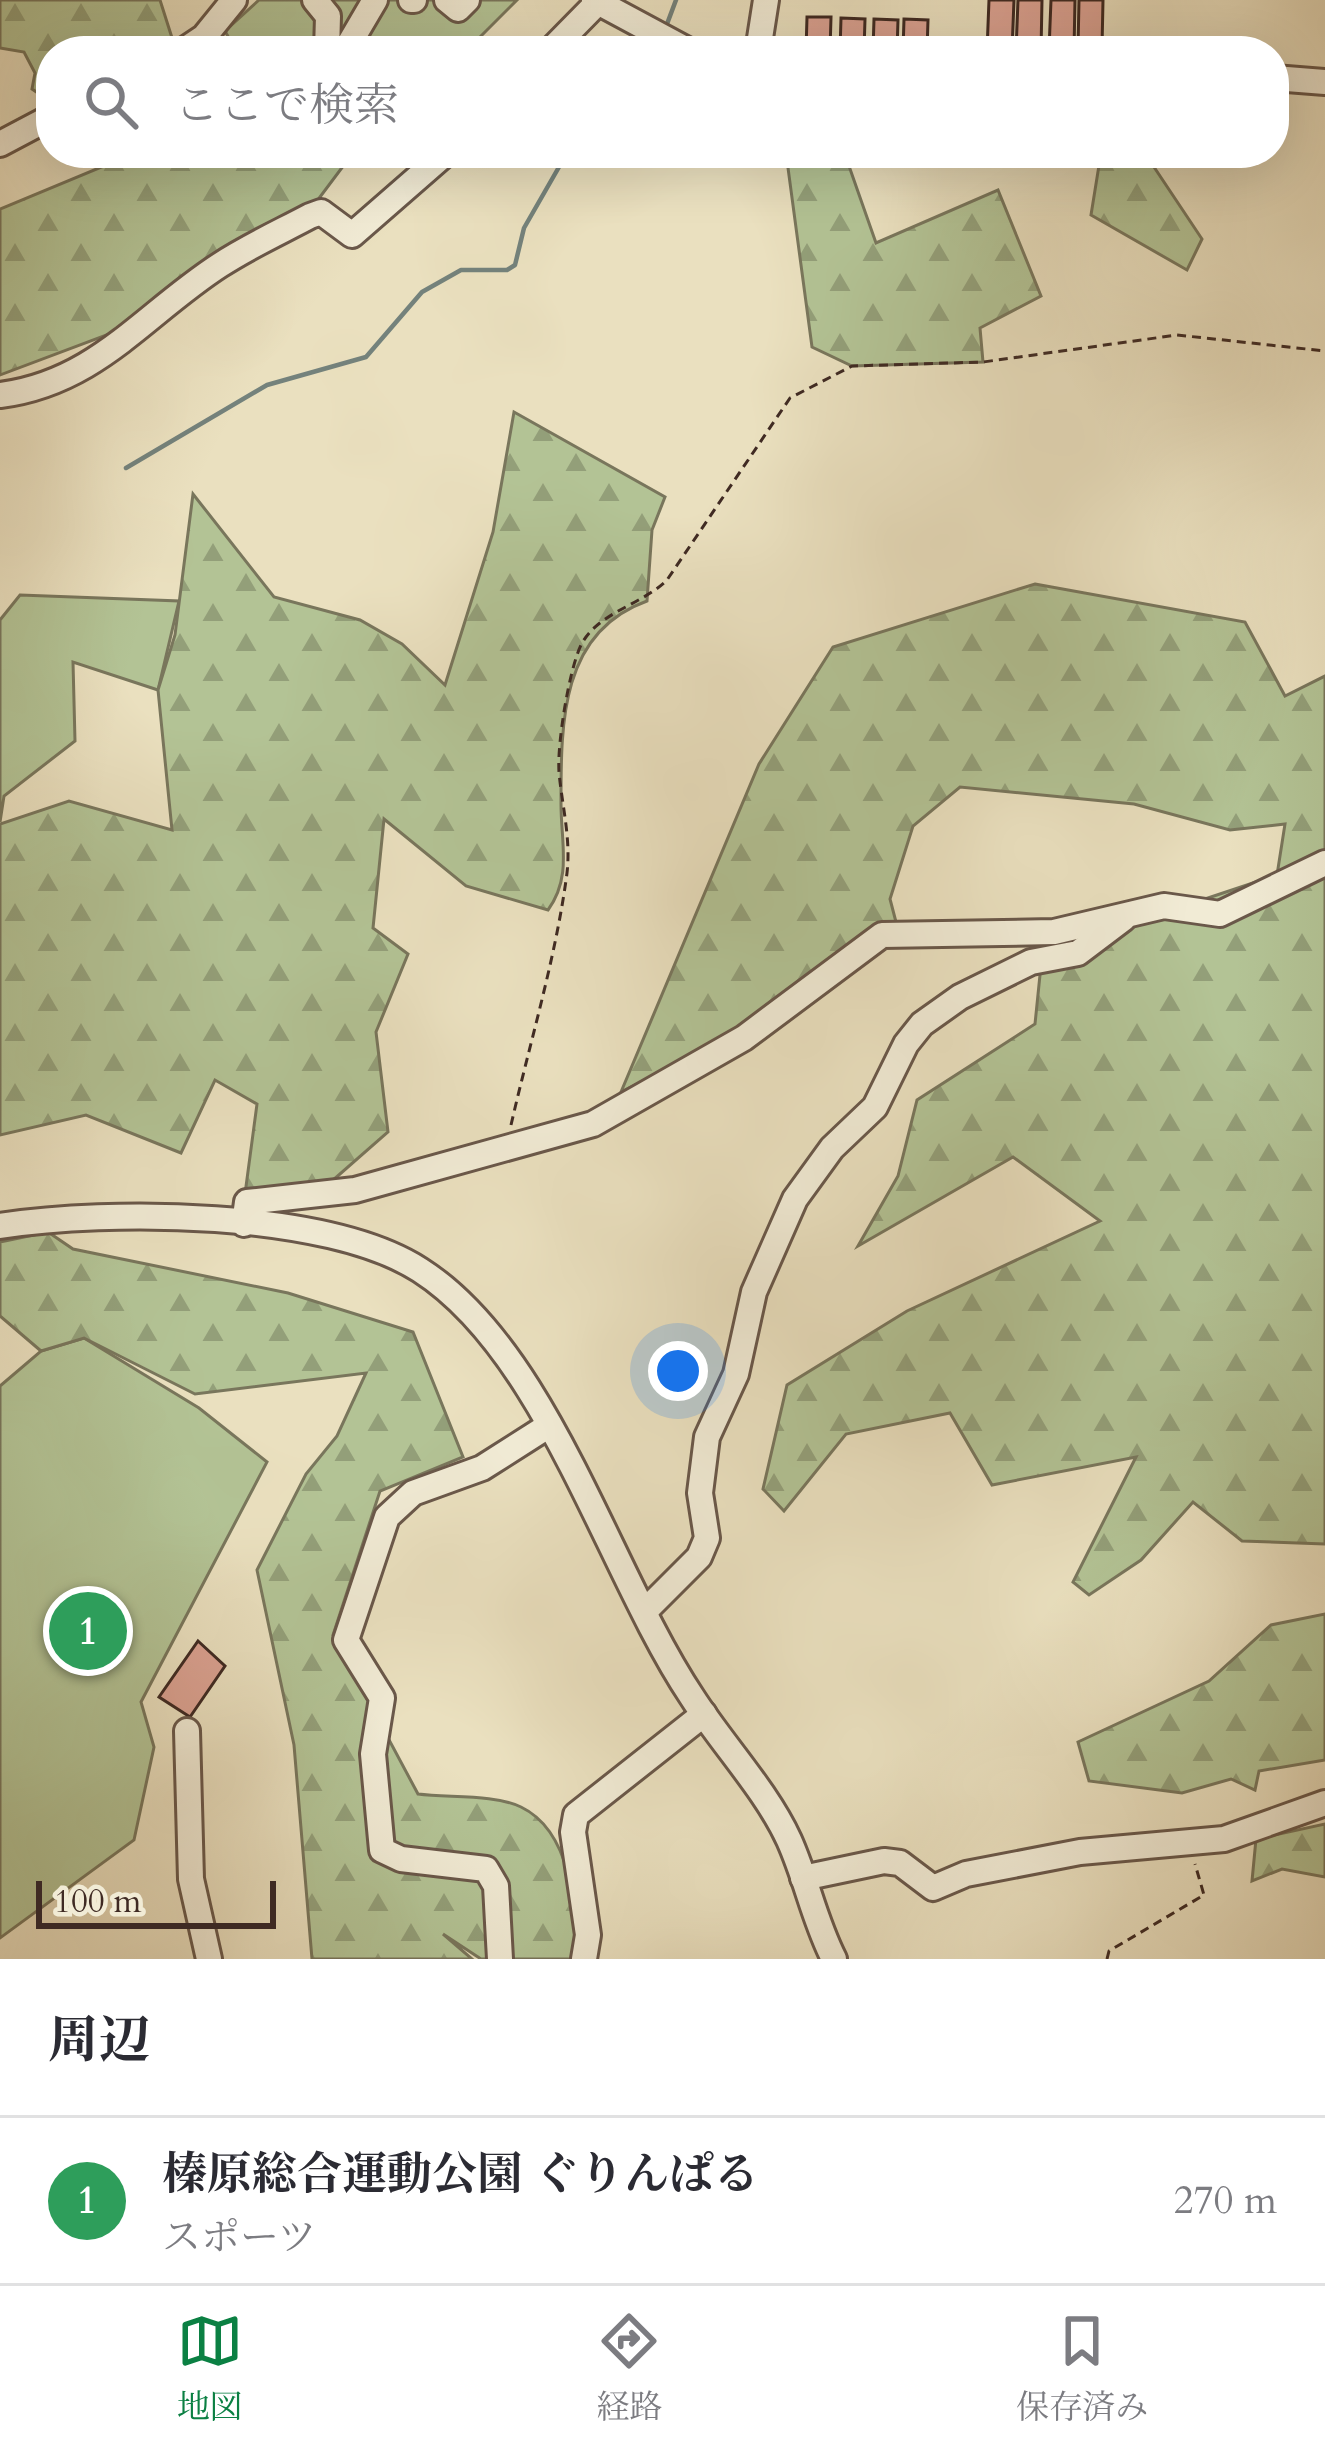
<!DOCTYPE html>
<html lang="ja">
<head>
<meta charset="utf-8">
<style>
	body { margin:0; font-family:Cardo,"Noto Serif JP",serif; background:#f7f7f7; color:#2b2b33 }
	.scale { position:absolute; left:36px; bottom:30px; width:240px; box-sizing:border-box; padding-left:12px; border:6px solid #3f2a23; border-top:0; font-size:33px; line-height:42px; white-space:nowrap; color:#3f2a23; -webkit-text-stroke:9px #f1ebd5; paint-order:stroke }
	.you { position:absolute; left:678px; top:1371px; width:42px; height:42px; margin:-30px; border:9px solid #fff; border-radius:50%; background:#1a73e8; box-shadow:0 0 0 18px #1a73e833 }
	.badge { display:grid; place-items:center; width:78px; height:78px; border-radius:50%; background:#0b8043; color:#fff; font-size:39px; font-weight:700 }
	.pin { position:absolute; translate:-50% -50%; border:6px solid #fff; box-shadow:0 3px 12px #0006 }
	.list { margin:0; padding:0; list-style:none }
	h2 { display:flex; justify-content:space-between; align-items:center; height:156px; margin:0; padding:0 48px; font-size:51px }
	h2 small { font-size:39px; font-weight:400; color:#7c7c81 }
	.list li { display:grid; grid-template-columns:78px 1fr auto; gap:36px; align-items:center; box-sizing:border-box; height:168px; padding:0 48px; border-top:3px solid #e1e1e2 }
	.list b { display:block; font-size:45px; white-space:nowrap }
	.list p { margin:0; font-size:39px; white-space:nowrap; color:#7c7c81 }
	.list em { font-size:39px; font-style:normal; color:#7c7c81 }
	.icon { flex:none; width:66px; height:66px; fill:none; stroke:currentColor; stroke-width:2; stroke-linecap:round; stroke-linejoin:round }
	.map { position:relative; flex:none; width:1325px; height:1959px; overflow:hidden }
	.search { position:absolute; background:#fff; box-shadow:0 12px 48px #0002; left:36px; right:36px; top:36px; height:132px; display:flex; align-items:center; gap:30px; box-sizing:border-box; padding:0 42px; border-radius:48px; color:#7c7c81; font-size:45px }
	.sheet { height:324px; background:#fff }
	nav { display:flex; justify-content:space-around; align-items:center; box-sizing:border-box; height:168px; border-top:3px solid #e1e1e2; background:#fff; font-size:33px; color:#7c7c81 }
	nav a { display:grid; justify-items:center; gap:6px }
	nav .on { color:#0b8043 }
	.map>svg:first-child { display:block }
	.grass { fill:#b3c395; stroke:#79765c; stroke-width:3 }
	.forest { fill:url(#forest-firs); stroke:#79765c; stroke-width:3 }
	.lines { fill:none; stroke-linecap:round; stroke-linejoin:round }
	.stream { stroke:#74827c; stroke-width:4.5 }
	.building { fill:#dba292; stroke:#3f2a23; stroke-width:3 }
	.minor-casing { stroke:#6a584a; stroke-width:30 }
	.path { stroke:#3f2a23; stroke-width:3; stroke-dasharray:9 6; stroke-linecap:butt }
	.minor { stroke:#f1ebd5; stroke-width:24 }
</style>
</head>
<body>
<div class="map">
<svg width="1325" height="1959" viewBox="0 0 1325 1959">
	<defs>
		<pattern id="forest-firs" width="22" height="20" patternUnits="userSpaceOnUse" patternTransform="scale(3)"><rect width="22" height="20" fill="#b3c395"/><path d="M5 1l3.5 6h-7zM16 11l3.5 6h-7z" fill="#939f79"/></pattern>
	</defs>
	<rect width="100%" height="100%" fill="#eae0bf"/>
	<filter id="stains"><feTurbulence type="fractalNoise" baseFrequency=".00167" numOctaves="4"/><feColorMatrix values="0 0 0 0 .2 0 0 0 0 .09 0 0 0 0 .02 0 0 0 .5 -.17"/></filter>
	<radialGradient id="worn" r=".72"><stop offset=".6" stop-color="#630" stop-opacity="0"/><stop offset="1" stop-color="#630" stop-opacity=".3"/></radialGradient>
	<g class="grass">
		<path d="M 259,0 L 517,0 L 466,51 L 236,51 L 225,31 Z"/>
		<path d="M 20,595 L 179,601 L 158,690 L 73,662 L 75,741 L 4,796 L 0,822 L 0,620 Z"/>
		<path d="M 84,1338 L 199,1408 L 267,1462 L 141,1702 L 154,1747 L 134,1840 L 0,1938 L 0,1386 L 41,1351 Z"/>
	</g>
	<g class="forest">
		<path d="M 0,0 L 160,0 L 173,41 L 159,51 L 51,51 L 51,102 L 32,89 L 35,73 L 24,52 L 0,48 Z"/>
		<path d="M 135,153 L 353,153 L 317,201 L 264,225 L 217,256 L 120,330 L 0,375 L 0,209 Z"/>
		<path d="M 786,153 L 849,166 L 876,243 L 998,190 L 1041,296 L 980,328 L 983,362 L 852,366 L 812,347 Z"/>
		<path d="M 1101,153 L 1152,153 L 1150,161 L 1202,239 L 1187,270 L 1091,215 Z"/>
		<path d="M 514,412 L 665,497 L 652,530 L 647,601 C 560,632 561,724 561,804 C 561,843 572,877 548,910 L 466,886 L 384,819 L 373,928 L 408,954 L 376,1032 L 388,1132 L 332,1181 L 245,1194 L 257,1104 L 215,1080 L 181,1153 L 86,1115 L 0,1135 L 0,824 L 69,801 L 172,830 L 158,690 L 175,635 L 193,494 L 274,597 L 360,620 L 402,644 L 445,685 L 493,532 Z"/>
		<path d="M 1035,584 L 1245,622 L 1285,696 L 1325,676 L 1325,1544 L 1242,1541 L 1193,1502 L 1141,1560 L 1089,1595 L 1073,1582 L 1136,1457 L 992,1485 L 950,1413 L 846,1434 L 784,1511 L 763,1489 L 787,1385 L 907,1311 L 1100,1221 L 1013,1157 L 858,1246 L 898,1176 L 917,1100 L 1035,1024 L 1041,965 L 1127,925 L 1277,875 L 1285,824 L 1230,830 L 1134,804 L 960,787 L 913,826 L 890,899 L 896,922 L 868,935 L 727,1038 L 621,1092 L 759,764 L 833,647 Z"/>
		<path d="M 48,1232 L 73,1249 L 288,1293 L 413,1332 L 463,1457 L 380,1491 L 333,1635 L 418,1794 C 449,1798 494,1794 521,1807 C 571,1831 579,1911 574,1959 L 481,1959 L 443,1934 L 472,1959 L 312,1959 L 294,1745 L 257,1570 L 306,1474 L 337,1436 L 366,1373 L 195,1394 L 84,1338 L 41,1351 L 0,1316 L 0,1242 Z"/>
		<path d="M 1325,1614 L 1325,1760 L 1259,1771 L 1255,1790 L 1231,1779 L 1182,1793 L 1089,1781 L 1078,1742 L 1209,1681 L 1271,1625 Z"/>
		<path d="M 1325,1824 L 1325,1877 L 1282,1869 L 1252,1881 L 1256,1839 Z"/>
	</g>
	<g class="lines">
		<g class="stream">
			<path d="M 667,24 L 676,0"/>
			<path d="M 126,468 L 267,385 L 366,357 L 422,292 L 461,270 L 507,270 L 515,265 L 524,228 L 567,153"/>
		</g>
	</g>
	<g class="building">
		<path d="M 989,0 L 1014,0 L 1012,51 L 987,51 Z"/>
		<path d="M 1018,0 L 1042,0 L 1041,51 L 1016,51 Z"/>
		<path d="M 1051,0 L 1075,0 L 1074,51 L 1049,50 Z"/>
		<path d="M 1079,0 L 1103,0 L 1102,48 L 1078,48 Z"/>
		<path d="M 807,17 L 831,17 L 830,51 L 806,51 Z"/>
		<path d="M 841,18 L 865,19 L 864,51 L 840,51 Z"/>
		<path d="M 874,19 L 898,20 L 897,51 L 873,51 Z"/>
		<path d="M 904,19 L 928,20 L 927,51 L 903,51 Z"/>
		<path d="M 198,1641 L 225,1666 L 190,1717 L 159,1697 Z"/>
	</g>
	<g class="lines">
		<g class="minor-casing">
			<g id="minor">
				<path d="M 315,0 L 328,16 L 327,51"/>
				<path d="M 411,0 L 414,0"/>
				<path d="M 447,0 L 458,9 L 467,0"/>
				<path d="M 594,0 L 689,51"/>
				<path d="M 183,51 L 204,37 L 234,0"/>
				<path d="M 345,51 L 375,0"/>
				<path d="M 550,51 L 600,0"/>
				<path d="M 758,51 L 766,0"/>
				<path d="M 1274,78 L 1325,82"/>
				<path d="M 0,144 L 51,117"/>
				<path d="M 0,395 C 96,383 144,314 220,265 C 249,246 280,232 310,216 L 321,212 L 352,235 L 446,153"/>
				<path d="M 244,1224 L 247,1202 L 355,1190 L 593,1124 L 744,1038 L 882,935 L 1054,932 L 1164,906 L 1220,914 L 1325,863"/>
				<path d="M 0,1226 C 108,1209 327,1210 420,1270 C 548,1352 609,1573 692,1697 C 722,1744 766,1790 789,1840 C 807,1880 814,1920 834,1959"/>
				<path d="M 645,1611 L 699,1557 L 707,1538 L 700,1493 L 707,1437 L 736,1374 L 754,1292 L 795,1199 L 832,1148 L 875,1107 L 906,1044 L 922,1024 L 960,997 L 1031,962 L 1078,953 L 1123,919"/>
				<path d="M 187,1731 L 191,1879 L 209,1959"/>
				<path d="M 803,1878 L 884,1861 L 900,1863 L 933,1888 L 966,1874 L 1080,1852 L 1224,1839 L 1325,1803"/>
				<path d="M 500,1959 L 496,1886 L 486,1869 L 401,1859 L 382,1850 L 373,1754 L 382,1698 L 346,1640 L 387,1517 L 413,1493 L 482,1468 L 548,1426"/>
				<path d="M 584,1959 L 588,1935 L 573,1832 L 576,1815 L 704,1714"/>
			</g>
		</g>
		<g class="path">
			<path d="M 511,1125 C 530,1042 556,957 567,873 C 571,838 562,806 559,772 C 557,744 569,670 581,645 C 598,612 642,605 667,580 L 790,398 L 852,366 L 983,362 L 1177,335 L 1325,351"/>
			<path d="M 1107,1959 L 1109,1951 L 1204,1895 L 1195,1864"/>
		</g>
		<use href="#minor" class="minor"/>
	</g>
	<rect width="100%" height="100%" filter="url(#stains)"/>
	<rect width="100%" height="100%" fill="url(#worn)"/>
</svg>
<div class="scale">100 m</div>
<div class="you"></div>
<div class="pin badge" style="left:88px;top:1631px;background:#2e9e5b">1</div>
<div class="search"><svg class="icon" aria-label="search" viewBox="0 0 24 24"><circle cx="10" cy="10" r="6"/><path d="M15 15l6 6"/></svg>ここで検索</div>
</div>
<section class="sheet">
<h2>周辺<small></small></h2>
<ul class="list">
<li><span class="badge" style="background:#2e9e5b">1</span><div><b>榛原総合運動公園 ぐりんぱる</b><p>スポーツ</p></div><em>270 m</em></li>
</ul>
</section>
<nav>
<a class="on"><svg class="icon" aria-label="map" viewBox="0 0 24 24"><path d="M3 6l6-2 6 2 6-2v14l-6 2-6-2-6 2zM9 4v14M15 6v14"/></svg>地図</a>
<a><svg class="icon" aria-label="directions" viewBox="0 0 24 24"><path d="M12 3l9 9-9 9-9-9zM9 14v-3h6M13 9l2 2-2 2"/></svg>経路</a>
<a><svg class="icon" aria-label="saved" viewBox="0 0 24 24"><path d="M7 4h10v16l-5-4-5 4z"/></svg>保存済み</a>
</nav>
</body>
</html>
